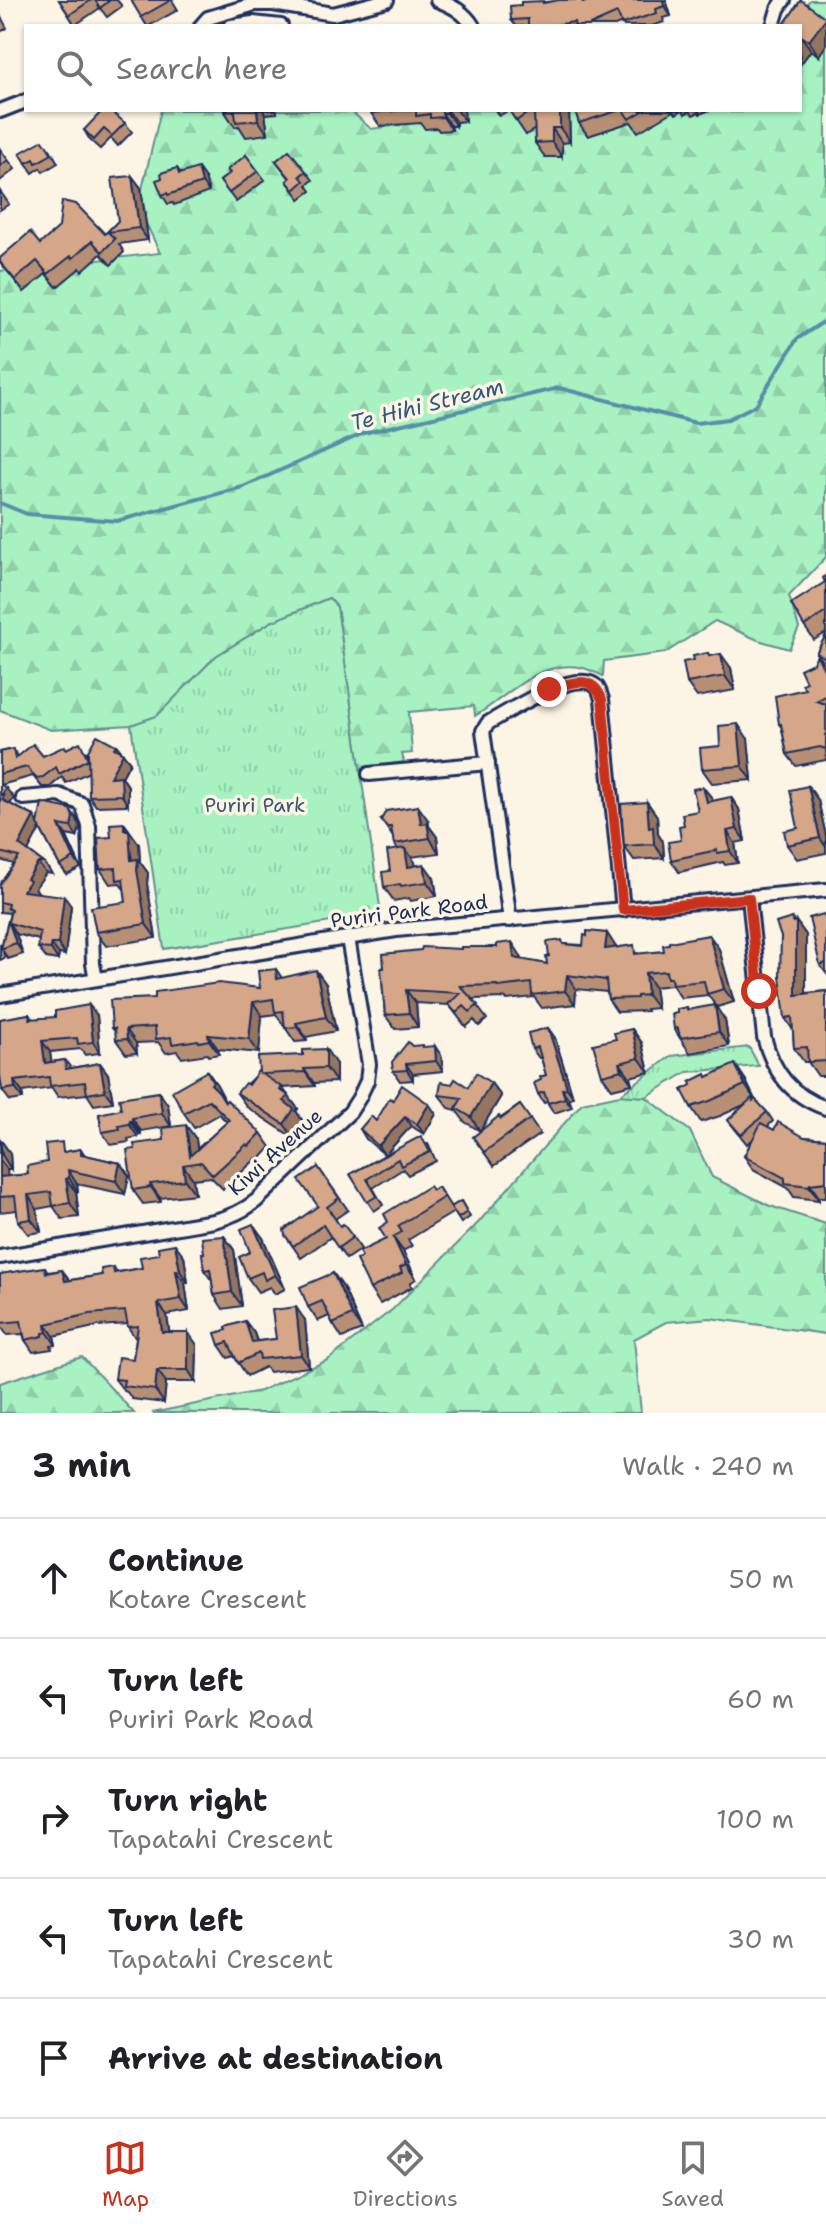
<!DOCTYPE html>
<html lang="en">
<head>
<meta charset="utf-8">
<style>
	body { margin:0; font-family:"Shantell Sans",sans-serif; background:#f2f2f2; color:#202124 }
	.stop { position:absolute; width:24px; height:24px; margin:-18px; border:6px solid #c8321e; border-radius:50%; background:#fff }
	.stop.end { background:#c8321e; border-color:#fff; box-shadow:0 2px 8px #0008 }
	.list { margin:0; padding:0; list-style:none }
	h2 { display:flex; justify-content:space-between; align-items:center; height:104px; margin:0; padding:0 32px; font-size:34px }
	h2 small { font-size:26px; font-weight:400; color:#757577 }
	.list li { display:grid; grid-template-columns:52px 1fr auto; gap:24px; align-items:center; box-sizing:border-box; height:120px; padding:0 32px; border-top:2px solid #e0e0e0 }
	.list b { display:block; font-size:30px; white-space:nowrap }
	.list p { margin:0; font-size:26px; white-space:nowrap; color:#757577 }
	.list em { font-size:26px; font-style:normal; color:#757577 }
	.icon { flex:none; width:44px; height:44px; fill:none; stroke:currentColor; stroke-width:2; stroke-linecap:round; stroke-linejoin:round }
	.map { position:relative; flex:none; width:826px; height:1413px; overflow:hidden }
	.search { position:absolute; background:#fff; box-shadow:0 2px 6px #0004; left:24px; right:24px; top:24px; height:88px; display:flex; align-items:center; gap:20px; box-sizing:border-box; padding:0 28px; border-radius:0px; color:#757577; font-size:30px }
	.sheet { height:704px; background:#fff }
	nav { display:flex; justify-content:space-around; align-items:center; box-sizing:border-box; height:112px; border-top:2px solid #e0e0e0; background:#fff; font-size:22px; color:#757577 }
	nav a { display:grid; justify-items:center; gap:4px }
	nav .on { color:#c8321e }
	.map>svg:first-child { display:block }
	.forest { fill:url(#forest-firs); stroke:#629090; stroke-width:2 }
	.park { fill:url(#park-tufts); stroke:#629090; stroke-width:2 }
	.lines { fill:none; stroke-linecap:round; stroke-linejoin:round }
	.stream { stroke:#578fa8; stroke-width:4 }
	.street-casing { stroke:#1b2f5e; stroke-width:18 }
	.street { stroke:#fcf5e5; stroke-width:12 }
	.wall { fill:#b78f74; stroke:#1b2f5e; stroke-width:2 }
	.shaded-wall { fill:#95745e; stroke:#1b2f5e; stroke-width:2 }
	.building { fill:#d5a687; stroke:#1b2f5e; stroke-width:2 }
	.route { stroke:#c8321e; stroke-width:10 }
	.labels { text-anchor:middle; stroke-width:7; stroke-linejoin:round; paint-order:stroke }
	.park-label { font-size:20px; fill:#375672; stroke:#fcf5e5 }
	.street-label { font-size:20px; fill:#1b2f5e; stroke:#fcf5e5 }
	.water-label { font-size:22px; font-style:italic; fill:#34577d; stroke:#fcf5e5 }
</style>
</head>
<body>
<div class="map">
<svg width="826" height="1413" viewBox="0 0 826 1413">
	<defs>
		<pattern id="forest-firs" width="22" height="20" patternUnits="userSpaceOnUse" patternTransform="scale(2)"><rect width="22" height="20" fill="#a8f2c1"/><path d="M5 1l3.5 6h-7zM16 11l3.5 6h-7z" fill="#90d0a8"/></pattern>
		<pattern id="park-tufts" width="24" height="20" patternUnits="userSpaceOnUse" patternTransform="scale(2)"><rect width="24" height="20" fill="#a8f2c1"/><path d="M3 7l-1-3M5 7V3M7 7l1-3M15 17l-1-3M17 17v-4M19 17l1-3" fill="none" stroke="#90d0a8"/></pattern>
	</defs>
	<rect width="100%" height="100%" fill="#fcf5e5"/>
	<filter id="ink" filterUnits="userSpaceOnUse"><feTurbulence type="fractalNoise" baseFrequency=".0125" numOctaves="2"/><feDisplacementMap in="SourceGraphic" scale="16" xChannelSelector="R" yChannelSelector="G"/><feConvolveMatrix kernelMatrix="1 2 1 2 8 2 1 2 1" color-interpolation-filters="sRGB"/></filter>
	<g filter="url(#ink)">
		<g class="forest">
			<path d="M 810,0 L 826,0 L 826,557 L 789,596 L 799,628 L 789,649 L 758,640 L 715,621 L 665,653 L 604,661 L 603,676 C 596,673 587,668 579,667 C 538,660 507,697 475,716 L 474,706 L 409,712 L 412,753 L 402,754 L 404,762 L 360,768 L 337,607 L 329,598 L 271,622 L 216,656 L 157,716 L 131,725 L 51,730 L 0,710 L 0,271 L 160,253 L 138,206 L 161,110 L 350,110 L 371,129 L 400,125 L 426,110 L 800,110 L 800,26 L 786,26 Z"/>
			<path d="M 620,1095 L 646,1097 L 690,1131 L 712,1177 L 770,1206 L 826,1224 L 826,1334 L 710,1318 L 666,1322 L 634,1339 L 641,1413 L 152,1413 L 260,1391 L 328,1360 L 393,1309 L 478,1223 L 582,1103 Z"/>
			<path d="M 82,1357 L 134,1413 L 0,1413 L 0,1383 Z"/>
		</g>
		<g class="park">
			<path d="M 329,598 L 337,607 L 381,914 L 164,949 L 131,725 L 157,716 L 216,656 L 271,622 Z"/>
			<path d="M 749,1047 L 759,1066 L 687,1072 L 646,1097 L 620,1095 L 671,1056 Z"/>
		</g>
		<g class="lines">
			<path class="stream" d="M 0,503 L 27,514 L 117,521 L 243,487 L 364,433 L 559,388 L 696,423 L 728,419 L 756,405 L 797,339 L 826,320"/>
			<g class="street-casing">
				<g id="street">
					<path d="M 437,0 C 453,6 464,12 473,26"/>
					<path d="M 201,26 L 208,18 L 255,4 L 273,4 L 333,14 L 387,0"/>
					<path d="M 231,26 L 253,23 L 281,26"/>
					<path d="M 773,26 L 778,9 L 784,0"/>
					<path d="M 0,111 L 26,101"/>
					<path d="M 369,774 L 488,763"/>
					<path d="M 23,798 L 59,795 L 82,804 L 89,826 L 93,964 L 96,979"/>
					<path d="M 749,898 L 764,1037 C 773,1072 791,1096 826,1108"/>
					<path d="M 510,920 L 483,731 L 488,723 C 508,712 577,666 597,687 C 599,689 601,696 602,699 L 623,910"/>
					<path d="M 0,995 L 396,930 L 826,890"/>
					<path d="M 0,1257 L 214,1221 C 230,1217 242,1212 256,1201 L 350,1112 L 359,1098 L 367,1081 L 369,1064 L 348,938"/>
				</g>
			</g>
			<use href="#street" class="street"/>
		</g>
		<g class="wall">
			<path d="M 59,0 L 117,0 L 122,6 L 107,17 L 100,8 L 75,25 Z"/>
			<path d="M 131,0 L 172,0 L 178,10 L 149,26 L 147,26 Z"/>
			<path d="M 666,0 L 671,16 L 663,18 L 664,22 L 652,26 L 624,26 L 622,23 L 615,26 L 516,26 L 511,20 L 521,5 L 544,2 Z"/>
			<path d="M 801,0 L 819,56 L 811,50 L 800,65 L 800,26 L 787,26 L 785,23 Z"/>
			<path d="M 0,15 L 7,28 L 0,32 Z"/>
			<path d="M 225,110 L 277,110 L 277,113 L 265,114 L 268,134 L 246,137 L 239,126 L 235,127 L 225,112 Z"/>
			<path d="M 370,110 L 464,110 L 465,121 L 456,122 L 456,126 L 451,126 L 452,130 L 439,131 L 437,128 L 425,129 L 421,123 L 380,126 L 371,113 Z"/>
			<path d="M 495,110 L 569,110 L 570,142 L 562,143 L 562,157 L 545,157 L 535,143 L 535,129 L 526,135 L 509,110 L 499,116 Z"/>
			<path d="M 575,110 L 710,110 L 700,114 L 699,112 L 693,115 L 690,111 L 685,114 L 683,110 L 676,114 L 674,111 L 638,132 L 631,122 L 588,136 L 579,123 Z"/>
			<path d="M 125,123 L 132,132 L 118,146 L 111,138 L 100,149 L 90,140 L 84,130 Z"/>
			<path d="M 0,149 L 15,169 L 0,181 Z"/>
			<path d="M 50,149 L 58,163 L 43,172 L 40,168 L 33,173 L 26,163 Z"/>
			<path d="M 246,155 L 265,180 L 236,202 L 220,181 L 230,173 Z"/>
			<path d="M 276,161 L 306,171 L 313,180 L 307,185 L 311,191 L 300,199 L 287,181 L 290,179 Z"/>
			<path d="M 177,168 L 181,173 L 205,178 L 209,192 L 174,205 L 173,203 L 168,204 L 162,195 L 162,178 Z"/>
			<path d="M 132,176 L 141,188 L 148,240 L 119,244 L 124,252 L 111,265 L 101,254 L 82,271 L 80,268 L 57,287 L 46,274 L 24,292 L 0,262 L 40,244 L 105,234 L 118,221 Z"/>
			<path d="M 0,191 L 9,204 L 0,210 Z"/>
			<path d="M 826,575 L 826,633 L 814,640 L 804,626 L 825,582 Z"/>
			<path d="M 826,635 L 826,667 L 816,653 Z"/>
			<path d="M 708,653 L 710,656 L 731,668 L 735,690 L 697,697 L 687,683 L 694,660 Z"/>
			<path d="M 826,668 L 826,760 L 796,766 L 787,754 L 782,728 L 779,724 L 805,689 Z"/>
			<path d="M 748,739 L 752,780 L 712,783 L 702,769 Z"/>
			<path d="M 116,745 L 130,762 L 122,777 L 128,786 L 128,805 L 96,806 L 89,796 L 89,772 L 66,783 L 62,777 L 50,787 L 42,787 L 33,776 L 1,785 L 14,798 L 10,804 L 34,816 L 38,823 L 77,819 L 80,827 L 77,837 L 66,835 L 81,868 L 67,875 L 60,866 L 40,828 L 28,851 L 44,863 L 52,874 L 46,873 L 35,888 L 38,892 L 37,893 L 71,906 L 65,955 L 59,954 L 58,960 L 46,958 L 38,948 L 39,940 L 16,934 L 23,954 L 8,959 L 3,951 L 5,958 L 0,960 L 0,943 L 1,947 L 10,913 L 0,912 L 0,884 L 14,864 L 0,860 L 0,752 L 13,749 L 18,756 L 43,756 L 67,749 L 87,752 L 88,755 Z"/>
			<path d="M 808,786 L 818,800 L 826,836 L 826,853 L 797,859 L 787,845 L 798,828 Z"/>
			<path d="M 712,798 L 712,801 L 739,809 L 745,841 L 735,843 L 738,863 L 725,865 L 723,862 L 679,872 L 671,860 L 681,840 L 684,825 Z"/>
			<path d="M 647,802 L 657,816 L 658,834 L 663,842 L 664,858 L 634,860 L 624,846 Z"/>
			<path d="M 381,820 L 428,820 L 429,826 L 437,837 L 439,853 L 411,857 L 415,865 L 434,878 L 437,896 L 411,901 L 409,898 L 394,901 L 384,887 L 398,849 L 394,844 L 393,837 Z"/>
			<path d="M 124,823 L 139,844 L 140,862 L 148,873 L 147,884 L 156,938 L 106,946 L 96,932 L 126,902 L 125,890 L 119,883 L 110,884 L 100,869 Z"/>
			<path d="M 826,916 L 826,973 L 820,965 Z"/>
			<path d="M 796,921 L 806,935 L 806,993 L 826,991 L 826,1076 L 818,1076 L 808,1062 L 804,1062 L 794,1048 L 793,1030 L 785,1018 L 795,922 Z"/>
			<path d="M 709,935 L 719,949 L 734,1002 L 717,1007 L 708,995 L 681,998 L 672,985 L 654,987 L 657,1008 L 646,1009 L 647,1011 L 617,1012 L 608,999 L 607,992 L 576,989 L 575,1004 L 542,1008 L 534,997 L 507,1000 L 506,998 L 472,999 L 487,1019 L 479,1026 L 474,1020 L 466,1027 L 449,1005 L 416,1003 L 418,1027 L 395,1029 L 385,1015 L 381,968 L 521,956 L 522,960 L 547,964 L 549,956 L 566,944 L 616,947 L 640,954 L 664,951 Z"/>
			<path d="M 276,969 L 282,978 L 326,984 L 336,1031 L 306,1037 L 307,1041 L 295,1042 L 276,1014 L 262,1016 L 259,1053 L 218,1049 L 219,1054 L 208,1056 L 207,1054 L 182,1058 L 177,1051 L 166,1053 L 158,1042 L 136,1043 L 137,1053 L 126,1054 L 116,1040 L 116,1033 L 112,1028 L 155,998 L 260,988 Z"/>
			<path d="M 687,1007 L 689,1010 L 725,1020 L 729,1046 L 690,1053 L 674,1029 L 677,1013 Z"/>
			<path d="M 29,1014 L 33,1019 L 97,1015 L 100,1053 L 85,1055 L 81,1049 L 50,1052 L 51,1062 L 65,1060 L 71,1068 L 100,1063 L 108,1074 L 113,1102 L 94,1105 L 87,1094 L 58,1097 L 52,1088 L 22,1092 L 23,1099 L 10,1101 L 2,1090 L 2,1086 L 0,1086 L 0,1019 Z"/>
			<path d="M 548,1028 L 555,1038 L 573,1097 L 569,1099 L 572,1107 L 554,1113 L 547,1102 L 544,1103 L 538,1094 L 541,1080 L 546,1075 L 541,1058 L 539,1058 L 532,1049 Z"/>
			<path d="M 632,1029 L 642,1043 L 649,1072 L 630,1077 L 632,1084 L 612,1089 L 602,1075 L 616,1039 Z"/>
			<path d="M 412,1046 L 424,1047 L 441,1055 L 443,1071 L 413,1074 L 413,1080 L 400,1081 L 393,1071 Z"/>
			<path d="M 336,1064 L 336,1082 L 314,1083 L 315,1086 L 282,1088 L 298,1109 L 296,1111 L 304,1123 L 294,1138 L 247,1107 L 237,1093 L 259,1072 Z"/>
			<path d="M 207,1071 L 217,1085 L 225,1102 L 261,1133 L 271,1147 L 259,1160 L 257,1158 L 223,1189 L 211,1177 L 193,1179 L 195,1194 L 160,1198 L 161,1202 L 143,1204 L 133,1190 L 196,1139 L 197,1149 L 227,1122 L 219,1114 L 194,1128 L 184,1113 Z"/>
			<path d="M 708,1077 L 745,1079 L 755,1100 L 767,1112 L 773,1121 L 767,1127 L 774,1130 L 804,1137 L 826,1139 L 826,1197 L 819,1197 L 819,1200 L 794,1197 L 788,1188 L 753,1169 L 744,1156 L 752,1140 L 747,1144 L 728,1120 L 746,1104 L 720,1116 L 701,1122 L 691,1107 Z"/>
			<path d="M 491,1083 L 501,1096 L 480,1131 L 465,1122 L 456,1110 L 449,1108 L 439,1095 L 468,1087 Z"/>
			<path d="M 393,1100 L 436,1114 L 424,1134 L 411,1126 L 386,1154 L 428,1144 L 436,1161 L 408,1175 L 403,1169 L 373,1188 L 383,1205 L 374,1211 L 350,1174 L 385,1155 L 366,1139 L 360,1129 L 376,1121 Z"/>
			<path d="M 168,1105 L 171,1126 L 141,1131 L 141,1134 L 139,1134 L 138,1137 L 128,1139 L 129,1142 L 111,1145 L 102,1132 L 99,1114 Z"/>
			<path d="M 520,1105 L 540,1134 L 494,1166 L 473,1137 Z"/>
			<path d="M 0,1139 L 10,1153 L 11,1169 L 7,1169 L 7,1177 L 28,1174 L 69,1151 L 81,1149 L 85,1155 L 120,1163 L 129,1176 L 125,1194 L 77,1184 L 78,1192 L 76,1192 L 79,1217 L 62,1219 L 53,1206 L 37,1209 L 41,1232 L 28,1234 L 18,1221 L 17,1210 L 0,1212 Z"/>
			<path d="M 318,1167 L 348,1210 L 335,1219 L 340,1226 L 343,1224 L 361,1249 L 346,1259 L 331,1237 L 301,1258 L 285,1235 L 318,1206 Z"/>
			<path d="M 438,1187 L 451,1207 L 461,1201 L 470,1217 L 461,1223 L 454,1212 L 408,1240 L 412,1246 L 403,1251 L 416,1279 L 410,1283 L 412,1287 L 380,1304 L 370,1289 L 362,1257 L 386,1239 L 432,1190 Z"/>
			<path d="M 224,1236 L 234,1250 L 242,1306 L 223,1309 L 214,1295 L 212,1281 L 204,1270 L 204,1253 Z"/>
			<path d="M 263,1238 L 285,1289 L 275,1294 L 270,1287 L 258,1292 L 248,1278 L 250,1252 Z"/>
			<path d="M 184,1256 L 188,1283 L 185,1283 L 189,1311 L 167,1315 L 169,1332 L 197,1345 L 196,1382 L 166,1382 L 164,1403 L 132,1399 L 127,1392 L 124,1391 L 115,1379 L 133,1359 L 136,1339 L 128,1327 L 128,1324 L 98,1326 L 54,1336 L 56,1345 L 51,1346 L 52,1349 L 33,1352 L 25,1340 L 23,1334 L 7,1335 L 0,1325 L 0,1274 L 45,1267 L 48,1272 L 62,1270 L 70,1280 L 102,1275 L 113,1267 L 117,1272 L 142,1268 Z"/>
			<path d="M 333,1273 L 343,1287 L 362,1330 L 342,1338 L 333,1324 L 329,1316 L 318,1321 L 308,1307 Z"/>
			<path d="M 305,1320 L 309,1367 L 269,1372 L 265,1367 L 247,1376 L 234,1356 L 228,1358 L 219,1345 L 227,1330 L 245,1321 L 254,1333 L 257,1341 L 276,1339 Z"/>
		</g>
		<g class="shaded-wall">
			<path d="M 663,0 L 666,0 L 671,16 L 664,6 Z"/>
			<path d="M 826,18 L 826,45 L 819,56 L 809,41 Z"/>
			<path d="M 801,36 L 811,50 L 800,65 L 800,37 Z"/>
			<path d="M 257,110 L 263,110 L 265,114 L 268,134 L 258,120 Z"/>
			<path d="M 447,110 L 456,122 L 456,126 L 447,113 Z"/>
			<path d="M 457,110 L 464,110 L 465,121 Z"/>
			<path d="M 560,110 L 569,110 L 570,142 L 560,128 Z"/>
			<path d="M 442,113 L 451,126 L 452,130 L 443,117 Z"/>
			<path d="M 552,128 L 562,143 L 562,157 L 552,142 Z"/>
			<path d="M 198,168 L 205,178 L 209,192 L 202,183 Z"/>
			<path d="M 132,176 L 141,188 L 148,240 L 139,228 Z"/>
			<path d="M 721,654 L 731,668 L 735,690 L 725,676 Z"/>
			<path d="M 738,724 L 748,739 L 752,780 L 742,766 Z"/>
			<path d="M 116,745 L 130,762 L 122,777 L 128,786 L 128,805 L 110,777 L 114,748 Z"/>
			<path d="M 808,786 L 818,800 L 826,836 L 826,847 L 820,838 Z"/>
			<path d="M 703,787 L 712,798 L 715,814 L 707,802 Z"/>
			<path d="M 6,788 L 14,798 L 10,804 L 2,800 L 2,794 Z"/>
			<path d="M 731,797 L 739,809 L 745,841 L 737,829 Z"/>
			<path d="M 647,802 L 657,816 L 658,834 L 663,842 L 664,858 L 654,844 L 649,828 Z"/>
			<path d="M 418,806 L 428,820 L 429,826 L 437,837 L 439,853 L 421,824 Z"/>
			<path d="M 70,809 L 77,819 L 80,827 L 77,837 L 71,827 Z"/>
			<path d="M 34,816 L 41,827 L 26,855 L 19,845 Z"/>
			<path d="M 124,823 L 139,844 L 140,862 L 148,873 L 147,884 L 156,938 L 146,924 Z"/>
			<path d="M 59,825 L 66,835 L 81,868 L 74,858 Z"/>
			<path d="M 727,831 L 735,843 L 738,863 L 730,851 Z"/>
			<path d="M 405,848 L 415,862 L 418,881 L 408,867 Z"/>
			<path d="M 38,863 L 46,873 L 35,888 L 38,892 L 30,902 L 23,891 L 27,879 Z"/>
			<path d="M 424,864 L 434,878 L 437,896 L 427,882 Z"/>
			<path d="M 64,896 L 71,906 L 65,955 L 58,944 Z"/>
			<path d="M 792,918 L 796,924 L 796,921 L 806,935 L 806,1009 L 796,995 L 793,922 Z"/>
			<path d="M 9,923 L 16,934 L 23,954 L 16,943 Z"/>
			<path d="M 607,933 L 616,947 L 614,962 L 605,949 Z"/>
			<path d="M 709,935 L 719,949 L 734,1002 L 724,989 Z"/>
			<path d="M 512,942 L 521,956 L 523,972 L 514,958 Z"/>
			<path d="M 51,944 L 59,954 L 58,960 L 51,949 Z"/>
			<path d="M 316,970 L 326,984 L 336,1031 L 326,1017 Z"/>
			<path d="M 645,973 L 654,987 L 657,1008 L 647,995 Z"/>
			<path d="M 567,975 L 576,989 L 575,1004 L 565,991 Z"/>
			<path d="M 406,990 L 416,1003 L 418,1027 L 409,1013 Z"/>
			<path d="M 253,1002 L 262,1016 L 259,1053 L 249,1039 Z"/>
			<path d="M 89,1005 L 97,1015 L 100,1053 L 93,1042 Z"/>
			<path d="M 715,1005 L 725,1020 L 729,1046 L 719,1032 Z"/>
			<path d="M 296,1023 L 306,1037 L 307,1041 L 297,1027 Z"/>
			<path d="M 548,1028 L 555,1038 L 573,1097 L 567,1088 Z"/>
			<path d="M 126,1029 L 136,1043 L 137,1053 L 127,1039 Z"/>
			<path d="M 632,1029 L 642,1043 L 649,1072 L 639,1058 Z"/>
			<path d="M 208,1035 L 218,1049 L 219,1054 L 209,1040 Z"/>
			<path d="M 42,1041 L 50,1052 L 53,1074 L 45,1063 Z"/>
			<path d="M 435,1046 L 441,1055 L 443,1071 L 436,1061 Z"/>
			<path d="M 326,1049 L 336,1064 L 336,1082 L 326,1068 Z"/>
			<path d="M 100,1063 L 108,1074 L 113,1102 L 105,1091 Z"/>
			<path d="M 620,1063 L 630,1077 L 632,1084 L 622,1070 Z"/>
			<path d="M 406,1064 L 413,1074 L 413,1080 L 407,1070 Z"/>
			<path d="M 735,1064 L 745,1079 L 755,1100 L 745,1085 Z"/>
			<path d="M 304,1069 L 314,1083 L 315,1086 L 305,1072 Z"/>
			<path d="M 207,1071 L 217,1085 L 223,1096 L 222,1097 L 229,1107 L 211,1084 Z"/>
			<path d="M 14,1081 L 22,1092 L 23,1099 L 15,1088 Z"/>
			<path d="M 491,1083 L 501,1096 L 480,1131 L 471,1117 Z"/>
			<path d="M 282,1087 L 298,1109 L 296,1111 L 304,1123 L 294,1138 L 284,1124 L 284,1101 L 280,1090 Z"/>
			<path d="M 562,1089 L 569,1099 L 572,1107 L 565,1098 Z"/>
			<path d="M 159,1092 L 168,1105 L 171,1126 L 162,1113 Z"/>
			<path d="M 429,1104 L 436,1114 L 424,1134 L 417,1124 Z"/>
			<path d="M 405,1117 L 411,1126 L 385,1155 L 378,1146 Z"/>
			<path d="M 132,1118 L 141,1131 L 141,1134 L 132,1122 Z"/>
			<path d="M 130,1121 L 139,1134 L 138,1137 L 129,1124 Z"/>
			<path d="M 186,1125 L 196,1139 L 199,1163 L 190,1156 Z"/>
			<path d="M 0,1139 L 10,1153 L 11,1169 L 2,1155 Z"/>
			<path d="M 0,1160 L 7,1169 L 9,1191 L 0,1179 Z"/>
			<path d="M 120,1163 L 129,1176 L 125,1194 L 116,1181 Z"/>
			<path d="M 183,1165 L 193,1179 L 195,1194 L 185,1180 Z"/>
			<path d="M 68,1170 L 77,1184 L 78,1192 L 69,1178 Z"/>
			<path d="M 66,1179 L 76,1192 L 79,1217 L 70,1203 Z"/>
			<path d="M 150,1184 L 160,1198 L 161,1202 L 151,1187 Z"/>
			<path d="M 810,1184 L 819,1197 L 819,1200 L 809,1186 Z"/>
			<path d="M 28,1195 L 37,1209 L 41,1232 L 31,1219 Z"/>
			<path d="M 253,1224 L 263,1238 L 285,1289 L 275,1275 Z"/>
			<path d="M 224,1236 L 234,1250 L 242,1306 L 232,1292 Z"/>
			<path d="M 393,1237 L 403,1251 L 416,1279 L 406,1265 Z"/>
			<path d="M 175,1244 L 184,1256 L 188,1283 L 180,1271 Z"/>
			<path d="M 62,1270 L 71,1282 L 65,1281 Z"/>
			<path d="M 176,1271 L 185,1283 L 189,1311 L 181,1299 Z"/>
			<path d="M 333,1273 L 343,1287 L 362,1330 L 352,1315 Z"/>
			<path d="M 158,1303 L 167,1315 L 171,1345 L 162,1332 Z"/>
			<path d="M 296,1307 L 305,1320 L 309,1367 L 301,1355 Z"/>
			<path d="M 245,1321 L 254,1333 L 261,1354 L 252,1342 Z"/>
			<path d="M 46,1324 L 54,1336 L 56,1345 L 47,1332 Z"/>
			<path d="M 188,1332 L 197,1345 L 196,1382 L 188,1370 Z"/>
			<path d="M 157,1370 L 166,1382 L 164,1403 L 155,1390 Z"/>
		</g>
		<g class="building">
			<path d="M 59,0 L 91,0 L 69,15 Z"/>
			<path d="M 95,0 L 110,0 L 100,8 Z"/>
			<path d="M 131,0 L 171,0 L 141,17 Z"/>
			<path d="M 559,0 L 582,0 L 583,3 L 590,0 L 663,0 L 664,6 L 656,9 L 657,13 L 622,24 L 617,13 L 590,25 L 590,26 L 575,26 L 574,22 L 549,26 L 528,26 L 528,19 L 511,20 L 510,6 L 521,5 L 521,2 L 543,1 L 543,3 Z"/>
			<path d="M 801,0 L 826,18 L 809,41 L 801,36 L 800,37 L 800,26 L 789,26 L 785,23 Z"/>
			<path d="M 103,110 L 110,110 L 125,123 L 112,136 L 104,129 L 94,140 L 84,130 Z"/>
			<path d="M 225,110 L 257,110 L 258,120 L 236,122 L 235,111 L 225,112 Z"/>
			<path d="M 370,110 L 407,110 L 371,113 Z"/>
			<path d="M 416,110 L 447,110 L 447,113 L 442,113 L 443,117 L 430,118 L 430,114 L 416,116 Z"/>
			<path d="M 509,110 L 532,110 L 516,121 Z"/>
			<path d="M 534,110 L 560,110 L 560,128 L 552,128 L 552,142 L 535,143 Z"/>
			<path d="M 575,110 L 620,110 L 579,123 Z"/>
			<path d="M 623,110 L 645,110 L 629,119 Z"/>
			<path d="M 43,140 L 52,154 L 36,163 L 34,159 L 26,163 L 20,153 Z"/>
			<path d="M 0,149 L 8,160 L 0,166 Z"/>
			<path d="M 289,150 L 306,171 L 300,176 L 304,181 L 294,190 L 287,181 L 290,178 L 276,161 Z"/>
			<path d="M 246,155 L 258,171 L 229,193 L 220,181 L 230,173 L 227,170 Z"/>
			<path d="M 177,168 L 179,174 L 198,168 L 202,183 L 168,195 L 167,193 L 162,195 L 156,180 L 162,178 L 161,173 Z"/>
			<path d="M 132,176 L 139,228 L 108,232 L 115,239 L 102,252 L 92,241 L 73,258 L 71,256 L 48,274 L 37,261 L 15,280 L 0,262 L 0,258 L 30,232 L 40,244 L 59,227 L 62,201 L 76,204 L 105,234 L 118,221 L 112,178 Z"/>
			<path d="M 826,575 L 826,612 L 804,626 L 791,604 L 825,582 L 823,578 Z"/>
			<path d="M 826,635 L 826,658 L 816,653 Z"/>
			<path d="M 708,653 L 709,656 L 721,654 L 725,676 L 687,683 L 683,662 L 694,660 L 693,656 Z"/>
			<path d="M 817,655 L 826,674 L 826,696 L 816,701 L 826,704 L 826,749 L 820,747 L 787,754 L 781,724 L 779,724 L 775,696 L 805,689 L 802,684 L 806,682 L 800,669 L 813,663 Z"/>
			<path d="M 738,724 L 742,766 L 702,769 L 700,748 L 720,746 L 719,726 Z"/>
			<path d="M 97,735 L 116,745 L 114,748 L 123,753 L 110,777 L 121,776 L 122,795 L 89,796 L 88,751 Z"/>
			<path d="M 80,742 L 88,759 L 59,774 L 56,767 L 43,777 L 36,778 L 27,767 L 0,774 L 0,752 L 13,749 L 15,759 L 33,744 L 43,756 L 65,746 L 66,749 Z"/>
			<path d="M 0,784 L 6,788 L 2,794 L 4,796 L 2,800 L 34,816 L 19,845 L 44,863 L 38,863 L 27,879 L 30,881 L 23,891 L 64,896 L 58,944 L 51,944 L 51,949 L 38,948 L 40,932 L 9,923 L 16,943 L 1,949 L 11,910 L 7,908 L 8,904 L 0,902 L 0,884 L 19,857 L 0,852 Z"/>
			<path d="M 808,786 L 820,838 L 787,845 L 784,831 L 798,828 L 790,790 Z"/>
			<path d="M 703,787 L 707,802 L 731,797 L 737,829 L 727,831 L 730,851 L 717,853 L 717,850 L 671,860 L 668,842 L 681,840 L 679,826 L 684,825 L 682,814 L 698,811 L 693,789 Z"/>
			<path d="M 647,802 L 649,828 L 653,827 L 654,844 L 624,846 L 621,804 Z"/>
			<path d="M 42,803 L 70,809 L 73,817 L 71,827 L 59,825 L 74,858 L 60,866 L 38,824 Z"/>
			<path d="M 418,806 L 421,824 L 427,823 L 430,838 L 394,844 L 391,827 L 387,827 L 381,820 L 386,811 Z"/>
			<path d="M 124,823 L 124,830 L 129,830 L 131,860 L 138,859 L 137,870 L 146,924 L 96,932 L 91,907 L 126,902 L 123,879 L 117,880 L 116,868 L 100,869 L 98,838 L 111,837 L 110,824 Z"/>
			<path d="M 405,848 L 408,867 L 424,864 L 427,882 L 401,886 L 400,884 L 384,887 L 382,872 L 390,871 L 387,851 Z"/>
			<path d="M 824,914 L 826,920 L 826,963 L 820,965 L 809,918 Z"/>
			<path d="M 792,918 L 793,922 L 796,921 L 796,995 L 826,991 L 826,1061 L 808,1062 L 807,1047 L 794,1048 L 792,1017 L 785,1018 L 780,976 L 781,937 L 776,923 Z"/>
			<path d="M 587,931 L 607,933 L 605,949 L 634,945 L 635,954 L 664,951 L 663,945 L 669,944 L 669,942 L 709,935 L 724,989 L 707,994 L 704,981 L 672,984 L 671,978 L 667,978 L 666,971 L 645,973 L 647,995 L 637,996 L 637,998 L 608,999 L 606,980 L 567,975 L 565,991 L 532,995 L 531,983 L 498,987 L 497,985 L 460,986 L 478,1005 L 470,1012 L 464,1006 L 456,1013 L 448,1004 L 461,993 L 406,990 L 409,1013 L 385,1015 L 381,968 L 384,968 L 383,954 L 421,950 L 422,947 L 461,949 L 461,947 L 497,947 L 497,944 L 512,942 L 514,958 L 547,964 L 546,957 L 549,956 L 547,942 L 562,940 L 563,944 L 583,946 L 584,935 L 587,936 Z"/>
			<path d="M 276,969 L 277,979 L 316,970 L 326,1017 L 296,1023 L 297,1027 L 285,1028 L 283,1011 L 275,1012 L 273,999 L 253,1002 L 249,1039 L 208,1035 L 209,1040 L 199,1042 L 198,1040 L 172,1044 L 171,1037 L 156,1039 L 155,1027 L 126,1029 L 127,1039 L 116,1040 L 115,1028 L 112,1028 L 110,1000 L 155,998 L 155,992 L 219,983 L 260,988 L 258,971 Z"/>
			<path d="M 89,1005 L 93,1042 L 78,1044 L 77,1038 L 42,1041 L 45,1063 L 65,1060 L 66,1069 L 100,1063 L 105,1091 L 87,1094 L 85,1082 L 50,1086 L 49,1077 L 14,1081 L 15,1088 L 2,1090 L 0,1075 L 0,1019 L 29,1014 L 30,1019 L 55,1017 L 55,1011 Z"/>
			<path d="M 715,1005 L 719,1032 L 680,1038 L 678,1028 L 674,1029 L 672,1014 L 677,1013 L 677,1009 L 687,1007 L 687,1010 Z"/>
			<path d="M 548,1028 L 567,1088 L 562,1089 L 565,1098 L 548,1103 L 544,1092 L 538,1094 L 534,1083 L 541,1080 L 540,1077 L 546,1075 L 538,1047 L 532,1049 L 528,1033 Z"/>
			<path d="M 632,1029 L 639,1058 L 620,1063 L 622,1070 L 602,1075 L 593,1044 L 616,1039 L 614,1033 Z"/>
			<path d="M 408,1042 L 412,1046 L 423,1045 L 423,1047 L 435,1046 L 436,1061 L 406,1064 L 407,1070 L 393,1071 L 392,1062 Z"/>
			<path d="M 326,1049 L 326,1068 L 304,1069 L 305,1072 L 262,1074 L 282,1087 L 280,1090 L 288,1095 L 284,1101 L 294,1109 L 284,1124 L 237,1093 L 245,1083 L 248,1085 L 258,1071 L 259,1072 L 258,1057 L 303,1055 L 303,1050 Z"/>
			<path d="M 735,1064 L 745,1085 L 710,1101 L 691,1107 L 682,1090 L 691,1085 L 690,1082 L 706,1074 L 707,1077 Z"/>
			<path d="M 207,1071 L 213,1082 L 211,1084 L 219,1092 L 225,1102 L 227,1100 L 261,1133 L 249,1146 L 247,1144 L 213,1175 L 201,1162 L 183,1165 L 185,1180 L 150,1184 L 151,1187 L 133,1190 L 127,1150 L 135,1149 L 134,1144 L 164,1140 L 163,1128 L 186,1125 L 190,1156 L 229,1120 L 209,1100 L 184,1113 L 172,1091 Z"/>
			<path d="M 476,1073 L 491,1083 L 471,1117 L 456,1108 L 462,1098 L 439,1095 L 441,1082 L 452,1084 L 455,1079 L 468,1087 Z"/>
			<path d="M 402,1085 L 429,1104 L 417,1124 L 405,1117 L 378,1146 L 360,1129 L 371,1116 L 376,1121 L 390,1098 L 393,1100 Z"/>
			<path d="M 159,1092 L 162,1113 L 132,1118 L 132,1122 L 130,1121 L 129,1124 L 119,1126 L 120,1129 L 102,1132 L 99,1114 L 121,1109 L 119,1098 Z"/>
			<path d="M 752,1098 L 753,1101 L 755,1099 L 767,1112 L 741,1135 L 728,1120 Z"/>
			<path d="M 520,1105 L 530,1119 L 484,1152 L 473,1137 L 499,1116 L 501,1119 Z"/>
			<path d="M 778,1122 L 804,1137 L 826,1139 L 826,1182 L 810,1184 L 809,1186 L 785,1183 L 785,1178 L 744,1156 L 761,1123 L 774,1130 Z"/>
			<path d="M 421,1136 L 430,1152 L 401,1166 L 398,1159 L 367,1179 L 377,1196 L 367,1202 L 350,1174 Z"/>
			<path d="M 0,1139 L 2,1155 L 0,1155 Z"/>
			<path d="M 62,1142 L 63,1152 L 81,1149 L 81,1154 L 120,1163 L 116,1181 L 68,1170 L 69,1178 L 66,1179 L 70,1203 L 53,1206 L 51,1192 L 28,1195 L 31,1219 L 18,1221 L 15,1196 L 0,1197 L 0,1177 L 28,1174 L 27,1166 L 47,1162 L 45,1144 Z"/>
			<path d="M 318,1167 L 339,1198 L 327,1207 L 340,1226 L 343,1224 L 353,1237 L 338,1248 L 323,1225 L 293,1246 L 285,1235 L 284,1230 L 318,1206 L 299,1180 Z"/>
			<path d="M 429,1186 L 432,1190 L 438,1187 L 444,1197 L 398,1226 L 402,1232 L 393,1237 L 406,1265 L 400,1268 L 402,1273 L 370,1289 L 356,1260 L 362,1257 L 359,1252 L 386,1239 L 379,1228 L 388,1222 L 384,1214 Z"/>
			<path d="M 461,1201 L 467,1212 L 458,1218 L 451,1207 Z"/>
			<path d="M 253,1224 L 275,1275 L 265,1280 L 262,1272 L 248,1278 L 239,1257 L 250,1252 L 241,1229 Z"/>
			<path d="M 224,1236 L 232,1292 L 214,1295 L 210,1269 L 204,1270 L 202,1253 L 204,1253 L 202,1238 Z"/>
			<path d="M 175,1244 L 180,1271 L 176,1271 L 181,1299 L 158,1303 L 162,1332 L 188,1332 L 188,1370 L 157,1370 L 155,1390 L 123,1386 L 124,1380 L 115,1379 L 118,1357 L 133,1359 L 138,1326 L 128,1327 L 125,1311 L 90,1314 L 46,1324 L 47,1332 L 43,1333 L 43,1336 L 25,1340 L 21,1321 L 0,1323 L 0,1274 L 45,1267 L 46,1273 L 62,1270 L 65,1281 L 102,1275 L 101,1269 L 113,1267 L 114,1273 L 142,1268 L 140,1257 L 159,1254 L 158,1247 Z"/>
			<path d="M 333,1273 L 352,1315 L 333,1324 L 322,1301 L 308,1307 L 300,1287 Z"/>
			<path d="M 296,1307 L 301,1355 L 260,1359 L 259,1353 L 238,1363 L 228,1342 L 219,1345 L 215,1333 L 227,1330 L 226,1327 L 245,1321 L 252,1342 L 276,1339 L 272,1310 Z"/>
		</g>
	</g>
	<g class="lines" filter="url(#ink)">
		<path class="route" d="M 549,689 C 570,684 592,672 602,699 L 623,910 L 749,898 L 759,991"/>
	</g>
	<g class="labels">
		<g class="park-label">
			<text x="255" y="812">Puriri Park</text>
		</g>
		<g class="street-label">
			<text transform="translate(409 911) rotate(-7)" y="7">Puriri Park Road</text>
			<text transform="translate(275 1152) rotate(-42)" y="7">Kiwi Avenue</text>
		</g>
		<g class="water-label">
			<text transform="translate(427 404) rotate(-14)" y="8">Te Hihi Stream</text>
		</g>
	</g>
</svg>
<div class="stop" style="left:759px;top:991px"></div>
<div class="stop end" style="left:549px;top:689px"></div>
<div class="search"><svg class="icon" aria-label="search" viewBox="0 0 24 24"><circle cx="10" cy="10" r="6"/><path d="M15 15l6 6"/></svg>Search here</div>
</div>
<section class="sheet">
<h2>3 min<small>Walk · 240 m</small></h2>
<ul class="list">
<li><svg class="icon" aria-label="ahead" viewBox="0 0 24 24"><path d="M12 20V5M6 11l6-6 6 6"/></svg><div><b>Continue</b><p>Kotare Crescent</p></div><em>50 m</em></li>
<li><svg class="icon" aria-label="left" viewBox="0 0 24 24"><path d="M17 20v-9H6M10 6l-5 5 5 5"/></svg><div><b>Turn left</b><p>Puriri Park Road</p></div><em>60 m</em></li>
<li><svg class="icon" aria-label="right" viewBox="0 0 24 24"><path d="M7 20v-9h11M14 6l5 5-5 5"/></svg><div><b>Turn right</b><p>Tapatahi Crescent</p></div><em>100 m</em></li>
<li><svg class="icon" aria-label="left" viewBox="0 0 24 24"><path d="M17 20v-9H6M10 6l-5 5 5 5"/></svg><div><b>Turn left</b><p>Tapatahi Crescent</p></div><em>30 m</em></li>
<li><svg class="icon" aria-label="arrive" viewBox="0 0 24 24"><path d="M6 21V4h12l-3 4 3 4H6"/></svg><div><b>Arrive at destination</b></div></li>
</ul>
</section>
<nav>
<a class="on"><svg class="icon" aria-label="map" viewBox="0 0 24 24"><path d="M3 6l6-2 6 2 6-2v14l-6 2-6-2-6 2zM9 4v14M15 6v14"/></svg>Map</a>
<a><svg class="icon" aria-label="directions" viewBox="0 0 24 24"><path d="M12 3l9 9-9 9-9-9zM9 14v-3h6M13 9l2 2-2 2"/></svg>Directions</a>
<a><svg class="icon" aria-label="saved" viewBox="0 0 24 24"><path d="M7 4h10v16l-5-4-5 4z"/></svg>Saved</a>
</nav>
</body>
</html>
